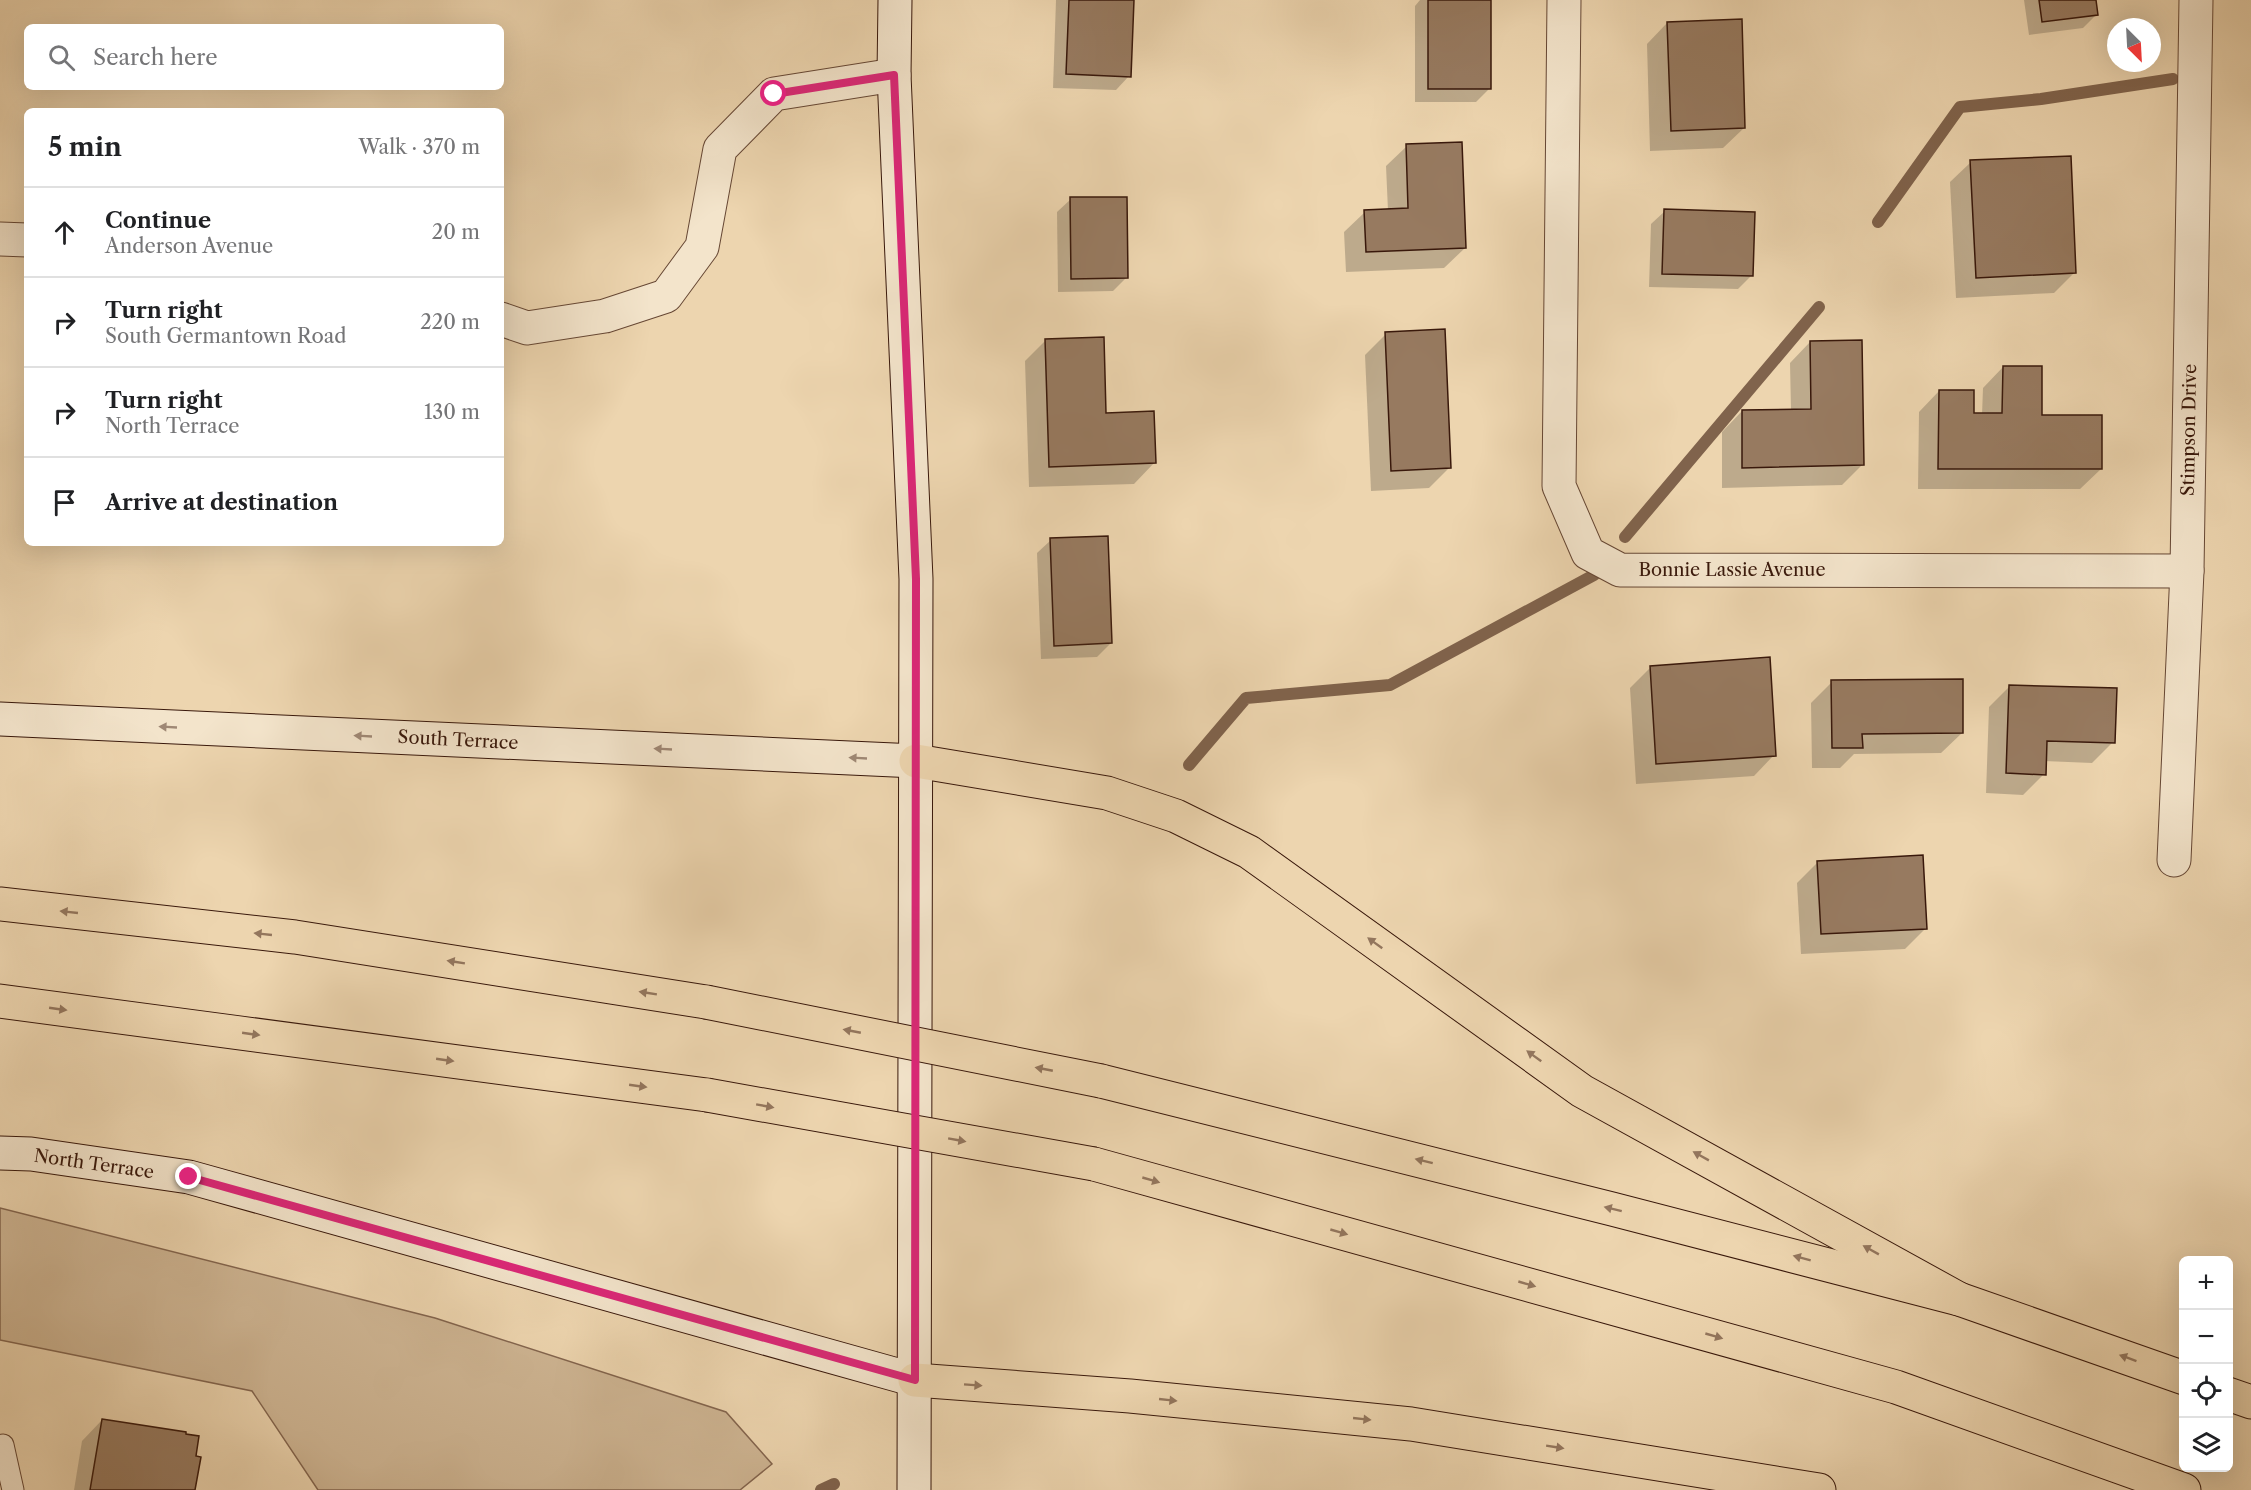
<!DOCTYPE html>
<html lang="en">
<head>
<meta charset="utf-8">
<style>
	body { margin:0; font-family:"Libre Caslon Text",serif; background:#f6f6f6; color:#202124 }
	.controls { position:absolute; right:18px; bottom:18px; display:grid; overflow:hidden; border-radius:9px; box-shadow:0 6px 24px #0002 }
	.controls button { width:54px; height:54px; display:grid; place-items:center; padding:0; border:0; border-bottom:2px solid #e0e0e0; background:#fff; color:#202124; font:30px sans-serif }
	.compass { position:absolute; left:2107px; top:18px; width:54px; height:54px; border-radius:50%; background:#fff; box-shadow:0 6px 24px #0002; rotate:156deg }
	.stop { position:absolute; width:18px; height:18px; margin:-14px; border:4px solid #db2777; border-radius:50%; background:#fff }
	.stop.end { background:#db2777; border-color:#fff; box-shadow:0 2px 6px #0008 }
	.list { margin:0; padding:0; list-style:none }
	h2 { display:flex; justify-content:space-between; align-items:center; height:78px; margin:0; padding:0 24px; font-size:26px }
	h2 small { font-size:20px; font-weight:400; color:#757577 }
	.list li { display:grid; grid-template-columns:39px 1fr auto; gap:18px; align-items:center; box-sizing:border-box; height:90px; padding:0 24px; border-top:2px solid #e0e0e0 }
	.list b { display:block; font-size:22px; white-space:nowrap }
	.list p { margin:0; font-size:20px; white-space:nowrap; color:#757577 }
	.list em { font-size:20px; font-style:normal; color:#757577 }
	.icon { flex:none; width:33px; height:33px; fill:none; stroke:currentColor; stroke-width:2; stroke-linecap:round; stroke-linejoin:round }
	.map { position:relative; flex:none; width:2251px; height:1490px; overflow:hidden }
	.search { position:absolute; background:#fff; box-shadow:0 6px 24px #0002; left:24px; top:24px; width:480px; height:66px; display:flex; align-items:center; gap:15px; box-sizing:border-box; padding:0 21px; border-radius:9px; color:#757577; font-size:22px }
	.panel { position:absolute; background:#fff; box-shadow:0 6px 24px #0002; left:24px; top:108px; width:480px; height:438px; border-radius:9px }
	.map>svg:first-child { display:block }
	.green { fill:#ceb593; stroke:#84664f; stroke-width:1.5 }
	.shadow { fill:#0003 }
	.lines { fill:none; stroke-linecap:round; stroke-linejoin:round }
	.stream { stroke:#80634c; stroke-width:12 }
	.building { fill:#977a60; stroke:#39180b; stroke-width:1.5 }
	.lane-casing { stroke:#664734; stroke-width:23 }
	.street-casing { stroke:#664734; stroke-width:35 }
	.secondary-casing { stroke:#39180b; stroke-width:35 }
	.highway-casing { stroke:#39180b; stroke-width:35 }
	.lane { stroke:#f3e4cb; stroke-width:21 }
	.street { stroke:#f3e4cb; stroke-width:33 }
	.secondary { stroke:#f3e4cb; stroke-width:33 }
	.highway { stroke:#edd5af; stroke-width:33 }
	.highway-bridge-casing { stroke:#39180b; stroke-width:35; stroke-linecap:butt }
	.highway-bridge { stroke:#edd5af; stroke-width:33 }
	.oneway { fill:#9f8875 }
	.oneway2 { fill:#93765d }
	.route { stroke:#db2777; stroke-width:8 }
	.labels { text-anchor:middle; stroke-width:4.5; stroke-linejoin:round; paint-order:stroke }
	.street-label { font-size:18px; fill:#39180b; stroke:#f3e4cb }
</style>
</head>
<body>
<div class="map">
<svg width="2251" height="1490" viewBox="0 0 2251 1490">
	<rect width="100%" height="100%" fill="#edd5af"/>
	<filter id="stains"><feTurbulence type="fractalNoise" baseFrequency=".00333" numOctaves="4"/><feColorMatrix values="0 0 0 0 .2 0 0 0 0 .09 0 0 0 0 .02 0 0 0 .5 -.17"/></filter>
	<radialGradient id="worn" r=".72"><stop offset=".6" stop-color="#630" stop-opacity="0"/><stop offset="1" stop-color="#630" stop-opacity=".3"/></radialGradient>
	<path class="green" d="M 0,1208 L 435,1318 L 726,1412 L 772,1464 L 740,1490 L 318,1490 L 252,1391 L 0,1340 Z"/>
	<g class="shadow">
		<path d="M 1056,0 L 1132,0 L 1129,76 L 1116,90 L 1053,88 Z"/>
		<path d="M 1420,0 L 1489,0 L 1490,88 L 1476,102 L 1415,102 L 1415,6 Z"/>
		<path d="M 2024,0 L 2095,0 L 2097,14 L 2083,28 L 2029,35 Z"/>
		<path d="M 1667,23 L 1744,128 L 1723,148 L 1650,151 L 1647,44 Z"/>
		<path d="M 1407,146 L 1465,248 L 1444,268 L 1346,272 L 1344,232 L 1365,212 L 1388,211 L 1386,166 Z"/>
		<path d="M 1971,162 L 2074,273 L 2054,293 L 1956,298 L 1950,182 Z"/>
		<path d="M 1071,199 L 1127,277 L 1113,291 L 1058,292 L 1057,212 Z"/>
		<path d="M 1665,211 L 1752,275 L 1738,289 L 1649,287 L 1651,224 Z"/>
		<path d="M 1386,334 L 1450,467 L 1429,488 L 1371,491 L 1365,355 Z"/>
		<path d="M 1046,340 L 1104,415 L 1154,463 L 1134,484 L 1029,487 L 1025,361 Z"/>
		<path d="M 1810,342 L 1863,464 L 1842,485 L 1722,488 L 1722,432 L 1742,411 L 1791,411 L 1790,363 Z"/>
		<path d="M 2003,367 L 2040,416 L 2101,469 L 2080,489 L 1918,489 L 1919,412 L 1939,391 L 1972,415 L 1982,415 L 1983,388 Z"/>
		<path d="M 1051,540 L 1111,643 L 1097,657 L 1041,659 L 1037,553 Z"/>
		<path d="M 1651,667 L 1774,755 L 1754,776 L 1636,784 L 1630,688 Z"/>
		<path d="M 1832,682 L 1962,733 L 1941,753 L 1854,754 L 1840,768 L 1812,768 L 1811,703 Z"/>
		<path d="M 2010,686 L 2113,742 L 2092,763 L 2044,761 L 2044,774 L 2023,795 L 1986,793 L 1989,707 Z"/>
		<path d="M 1818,862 L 1925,929 L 1905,949 L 1801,954 L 1797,883 Z"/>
		<path d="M 102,1420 L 194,1457 L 194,1490 L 74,1490 L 82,1441 Z"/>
	</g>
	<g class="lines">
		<g class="stream">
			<path d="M 1878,222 L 1960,107 L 2041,99 L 2173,79"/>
			<path d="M 1625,537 L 1819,307"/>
			<path d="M 1189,765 L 1246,698 L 1390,685 L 1594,575"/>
			<path d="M 821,1490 L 834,1484"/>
		</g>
	</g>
	<g class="building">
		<path d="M 1069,0 L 1134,0 L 1131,77 L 1066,74 Z"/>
		<rect x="1428" y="0" width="63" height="89"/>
		<path d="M 2039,0 L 2096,0 L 2098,15 L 2042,22 Z"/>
		<path d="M 1742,19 L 1745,128 L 1671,131 L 1667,22 Z"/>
		<path d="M 1462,142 L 1466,248 L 1366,252 L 1364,210 L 1408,208 L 1406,144 Z"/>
		<path d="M 2071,156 L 2076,273 L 1976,278 L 1970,160 Z"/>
		<path d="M 1070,197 L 1127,197 L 1128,278 L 1071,279 Z"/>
		<path d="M 1664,209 L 1755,212 L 1753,276 L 1662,274 Z"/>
		<path d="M 1445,329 L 1451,468 L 1391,471 L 1385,332 Z"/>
		<path d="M 1104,337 L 1106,413 L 1154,411 L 1156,463 L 1049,467 L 1045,339 Z"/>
		<path d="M 1862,340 L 1864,465 L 1742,468 L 1742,410 L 1811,409 L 1810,341 Z"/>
		<path d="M 2003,366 L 2042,366 L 2042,415 L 2102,415 L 2102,469 L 1938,469 L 1939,390 L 1974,390 L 1974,413 L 2002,413 Z"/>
		<path d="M 1108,536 L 1112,643 L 1054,646 L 1050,538 Z"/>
		<path d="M 1770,657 L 1776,756 L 1656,764 L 1650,666 Z"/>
		<path d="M 1963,679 L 1963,733 L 1862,734 L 1863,748 L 1832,748 L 1831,680 Z"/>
		<path d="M 2009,685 L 2117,688 L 2115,743 L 2047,741 L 2046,775 L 2006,773 Z"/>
		<path d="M 1923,855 L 1927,929 L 1821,934 L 1817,861 Z"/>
		<path d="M 102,1419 L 186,1432 L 186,1434 L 199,1436 L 196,1456 L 201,1457 L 195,1490 L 90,1490 Z"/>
	</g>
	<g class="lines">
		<g class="lane-casing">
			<path id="lane" d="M 3,1445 L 13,1490"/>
		</g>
		<g class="street-casing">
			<g id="street">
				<path d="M 1564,0 L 1559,486 L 1588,553 L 1620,570 L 2187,571"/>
				<path d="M 0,239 L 27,240"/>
				<path d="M 501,319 L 527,328 L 605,316 L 666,296 L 702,247 L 720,149 L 774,94 L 894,75"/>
				<path d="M 2174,860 L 2187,571 L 2196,0"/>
			</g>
		</g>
		<g class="secondary-casing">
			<g id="secondary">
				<path d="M 895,0 L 894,75 L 916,579 L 914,1490"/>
				<path d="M 0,719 L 916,761"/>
				<path d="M 0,1153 L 31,1154 L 189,1177 L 915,1380"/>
			</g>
		</g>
		<g class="highway-casing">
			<g id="highway">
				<path d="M 916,761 L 1107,793 L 1176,816 L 1249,852 L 1582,1091 L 1959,1299"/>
				<path d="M 0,904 L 295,937 L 706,1002"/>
				<path d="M 0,1001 L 707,1095"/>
				<path d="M 1101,1081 L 1612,1209 L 1959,1299 L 2184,1378"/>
				<path d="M 1094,1164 L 1896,1387 L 2184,1490"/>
				<path d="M 915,1380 L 1130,1396 L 1411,1424 L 1819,1490"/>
				<path d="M 2228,1394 L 2251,1402"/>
			</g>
		</g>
		<use href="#lane" class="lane"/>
		<use href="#street" class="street"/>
		<use href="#secondary" class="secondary"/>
		<use href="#highway" class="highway"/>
		<g class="highway-bridge-casing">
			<g id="highway-bridge">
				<path d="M 706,1002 L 1101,1081"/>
				<path d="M 707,1095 L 1094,1164"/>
			</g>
		</g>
		<use href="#highway-bridge" class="highway-bridge"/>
	</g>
	<defs><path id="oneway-solid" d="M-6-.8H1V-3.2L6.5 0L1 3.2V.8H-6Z" transform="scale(1.5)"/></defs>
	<g class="oneway">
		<use href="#oneway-solid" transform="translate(168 727) rotate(-177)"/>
		<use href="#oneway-solid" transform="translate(363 736) rotate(-177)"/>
		<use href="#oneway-solid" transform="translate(663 749) rotate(-177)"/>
		<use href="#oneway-solid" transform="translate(858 758) rotate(-177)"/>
	</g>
	<g class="oneway2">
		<use href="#oneway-solid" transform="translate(69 912) rotate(-174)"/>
		<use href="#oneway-solid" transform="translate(263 934) rotate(-174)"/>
		<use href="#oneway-solid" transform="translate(1375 943) rotate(-144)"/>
		<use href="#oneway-solid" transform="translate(456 962) rotate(-171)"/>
		<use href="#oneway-solid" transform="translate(648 993) rotate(-171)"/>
		<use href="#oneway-solid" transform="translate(58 1009) rotate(8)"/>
		<use href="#oneway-solid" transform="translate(852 1031) rotate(-169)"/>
		<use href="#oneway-solid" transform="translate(251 1034) rotate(8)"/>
		<use href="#oneway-solid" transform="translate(1534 1056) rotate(-144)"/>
		<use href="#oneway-solid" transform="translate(445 1060) rotate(8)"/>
		<use href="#oneway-solid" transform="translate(1044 1069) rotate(-169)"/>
		<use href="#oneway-solid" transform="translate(638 1086) rotate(8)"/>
		<use href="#oneway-solid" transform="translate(765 1106) rotate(10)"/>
		<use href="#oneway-solid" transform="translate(957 1140) rotate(10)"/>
		<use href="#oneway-solid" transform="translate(1701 1156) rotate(-151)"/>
		<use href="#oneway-solid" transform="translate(1424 1161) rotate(-166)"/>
		<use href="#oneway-solid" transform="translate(1151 1180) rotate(16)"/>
		<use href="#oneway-solid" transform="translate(1613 1209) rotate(-166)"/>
		<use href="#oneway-solid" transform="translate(1339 1232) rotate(16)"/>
		<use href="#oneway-solid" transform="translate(1871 1250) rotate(-151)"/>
		<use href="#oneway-solid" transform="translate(1802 1258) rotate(-165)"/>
		<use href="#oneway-solid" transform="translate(1527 1284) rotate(16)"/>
		<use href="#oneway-solid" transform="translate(1714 1336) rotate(16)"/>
		<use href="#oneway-solid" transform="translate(2128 1358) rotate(-160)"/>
		<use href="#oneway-solid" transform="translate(973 1385) rotate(4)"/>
		<use href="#oneway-solid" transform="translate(1168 1400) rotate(6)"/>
		<use href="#oneway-solid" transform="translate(1362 1419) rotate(6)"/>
		<use href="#oneway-solid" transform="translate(1555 1447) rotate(9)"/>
	</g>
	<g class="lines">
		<path class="route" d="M 189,1177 L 915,1380 L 916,579 L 894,75 L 774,94"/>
	</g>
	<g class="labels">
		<g class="street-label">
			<text transform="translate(2189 430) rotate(-89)" y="6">Stimpson Drive</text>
			<text x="1732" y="576">Bonnie Lassie Avenue</text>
			<text transform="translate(458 740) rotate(3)" y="6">South Terrace</text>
			<text transform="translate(94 1164) rotate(8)" y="6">North Terrace</text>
		</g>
	</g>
	<rect width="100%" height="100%" filter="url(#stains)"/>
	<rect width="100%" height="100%" fill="url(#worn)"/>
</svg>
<div class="controls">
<button>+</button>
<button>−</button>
<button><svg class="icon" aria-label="locate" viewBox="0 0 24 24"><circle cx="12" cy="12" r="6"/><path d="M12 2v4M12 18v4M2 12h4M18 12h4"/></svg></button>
<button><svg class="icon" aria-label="layers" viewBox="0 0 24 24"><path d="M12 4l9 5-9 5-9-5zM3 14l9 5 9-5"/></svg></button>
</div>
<svg class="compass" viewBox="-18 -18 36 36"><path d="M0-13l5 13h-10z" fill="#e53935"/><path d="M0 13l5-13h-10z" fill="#757577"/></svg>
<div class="stop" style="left:774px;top:94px"></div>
<div class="stop end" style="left:189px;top:1177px"></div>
<div class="search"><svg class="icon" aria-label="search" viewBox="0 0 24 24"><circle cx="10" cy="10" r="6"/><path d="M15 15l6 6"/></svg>Search here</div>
<section class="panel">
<h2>5 min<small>Walk · 370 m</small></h2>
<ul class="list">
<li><svg class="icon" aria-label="ahead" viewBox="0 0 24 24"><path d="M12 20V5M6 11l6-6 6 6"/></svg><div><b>Continue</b><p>Anderson Avenue</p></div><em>20 m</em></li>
<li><svg class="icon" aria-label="right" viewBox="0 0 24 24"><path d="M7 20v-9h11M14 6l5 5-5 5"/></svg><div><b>Turn right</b><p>South Germantown Road</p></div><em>220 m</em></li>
<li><svg class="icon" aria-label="right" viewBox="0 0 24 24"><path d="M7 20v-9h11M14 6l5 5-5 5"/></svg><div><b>Turn right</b><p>North Terrace</p></div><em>130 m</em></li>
<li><svg class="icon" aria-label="arrive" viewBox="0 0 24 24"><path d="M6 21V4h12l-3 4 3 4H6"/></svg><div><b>Arrive at destination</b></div></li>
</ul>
</section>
</div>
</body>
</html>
